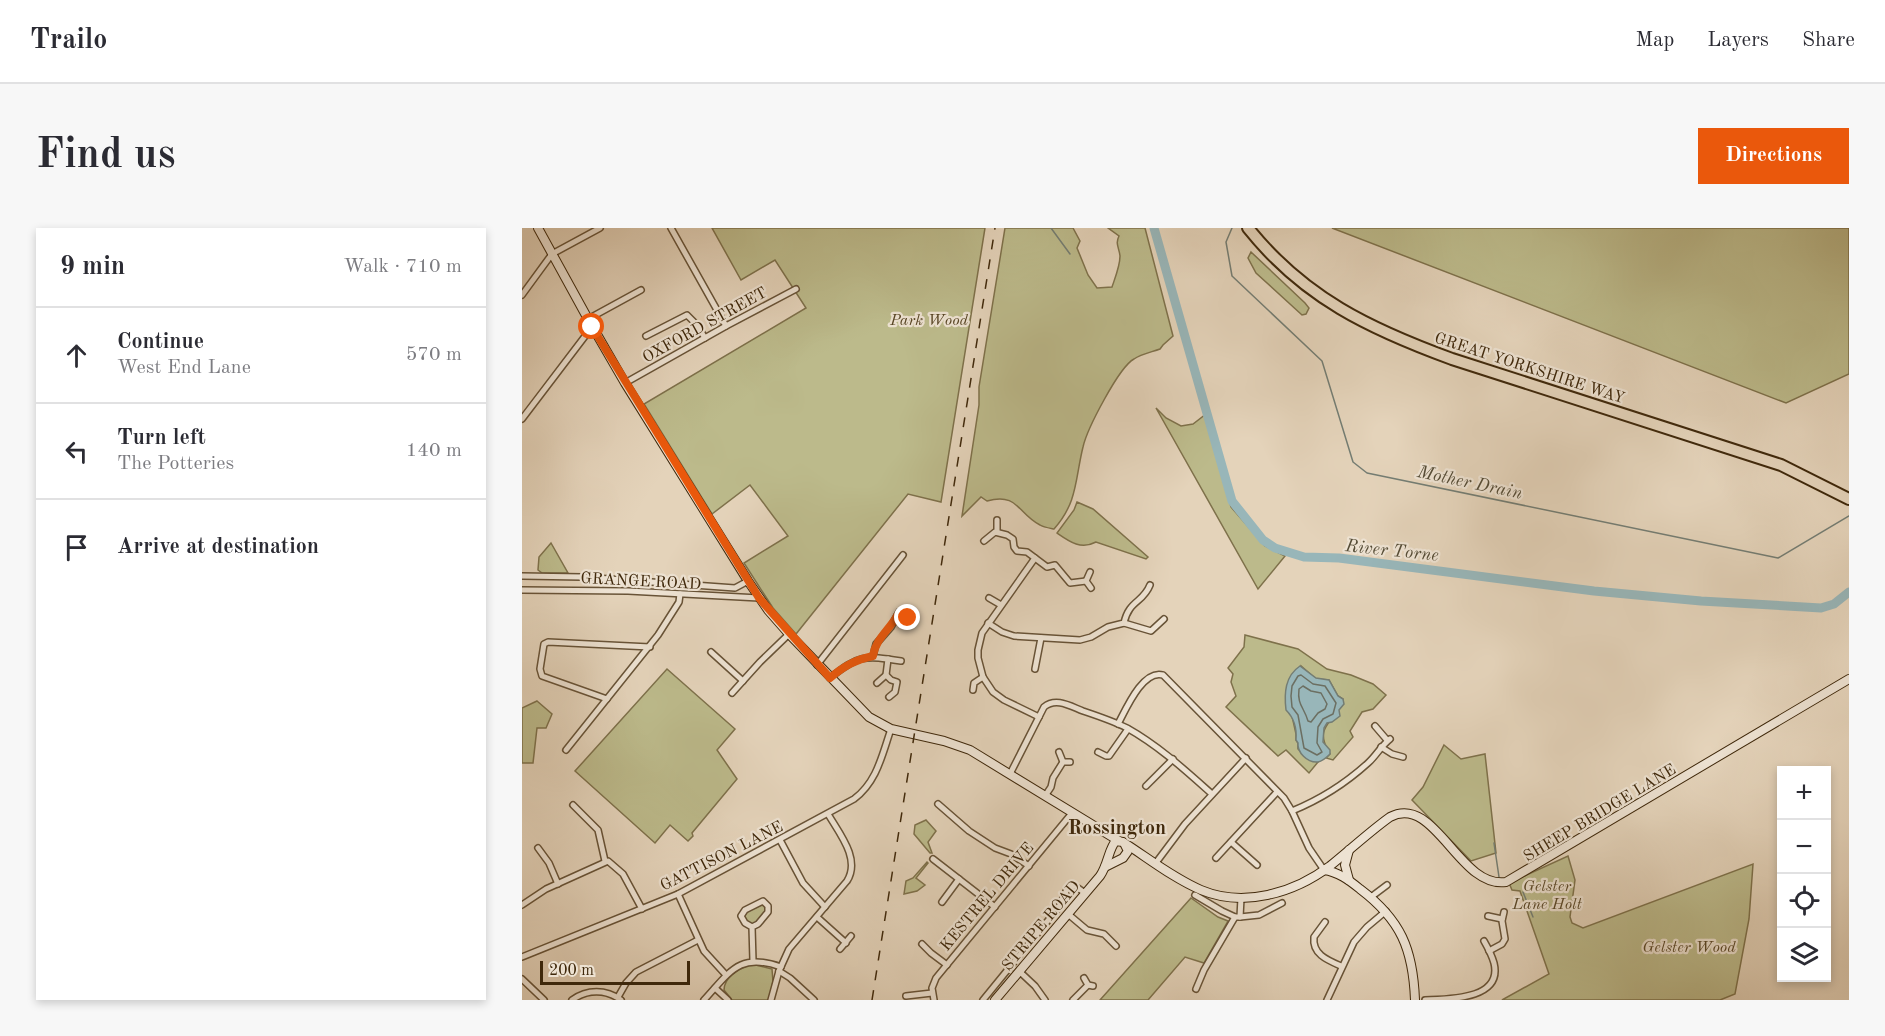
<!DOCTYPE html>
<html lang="en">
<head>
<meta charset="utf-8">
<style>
	body { margin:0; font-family:"Old Standard TT",serif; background:#f7f7f7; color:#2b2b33 }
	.controls { position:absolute; right:18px; bottom:18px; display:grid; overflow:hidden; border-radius:0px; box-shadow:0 3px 9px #0003 }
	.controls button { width:54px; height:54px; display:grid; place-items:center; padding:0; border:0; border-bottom:2px solid #e1e1e2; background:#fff; color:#2b2b33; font:30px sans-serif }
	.scale { position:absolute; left:18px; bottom:15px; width:150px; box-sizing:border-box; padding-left:6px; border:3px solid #3f280b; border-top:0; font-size:16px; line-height:21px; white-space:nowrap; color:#3f280b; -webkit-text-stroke:4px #ede2d2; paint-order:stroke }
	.stop { position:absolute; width:18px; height:18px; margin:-14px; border:4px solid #ea580c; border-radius:50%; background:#fff }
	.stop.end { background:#ea580c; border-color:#fff; box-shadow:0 2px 6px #0008 }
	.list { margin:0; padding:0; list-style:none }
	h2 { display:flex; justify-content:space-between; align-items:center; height:78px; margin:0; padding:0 24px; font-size:26px }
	h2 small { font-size:20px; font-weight:400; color:#7c7c81 }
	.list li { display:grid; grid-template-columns:39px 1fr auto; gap:18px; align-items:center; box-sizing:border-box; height:96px; padding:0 24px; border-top:2px solid #e1e1e2 }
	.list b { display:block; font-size:22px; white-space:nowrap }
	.list p { margin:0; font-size:20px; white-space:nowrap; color:#7c7c81 }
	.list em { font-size:20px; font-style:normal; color:#7c7c81 }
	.icon { flex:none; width:33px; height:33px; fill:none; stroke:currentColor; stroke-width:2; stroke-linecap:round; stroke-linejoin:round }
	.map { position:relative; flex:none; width:1327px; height:772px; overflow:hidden; border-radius:0px }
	header { display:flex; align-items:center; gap:36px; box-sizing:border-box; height:84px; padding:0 30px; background:#fff; border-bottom:2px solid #e1e1e2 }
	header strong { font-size:28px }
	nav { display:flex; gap:33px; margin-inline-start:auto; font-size:21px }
	.intro { display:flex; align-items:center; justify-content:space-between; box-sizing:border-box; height:144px; padding:0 36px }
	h1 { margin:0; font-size:42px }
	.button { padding:15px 27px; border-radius:0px; background:#ea580c; color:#fff; font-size:21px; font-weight:700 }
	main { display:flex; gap:36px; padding:0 36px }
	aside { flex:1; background:#fff; border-radius:0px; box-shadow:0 3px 9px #0003 }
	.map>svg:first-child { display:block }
	.green { fill:#bcba8b; stroke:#7e714b; stroke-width:1.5 }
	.water { fill:#98b6b9; stroke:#747d73; stroke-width:1.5 }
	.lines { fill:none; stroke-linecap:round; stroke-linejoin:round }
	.shore { stroke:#6c6f62; stroke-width:1.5 }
	.stream { stroke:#747d73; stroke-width:1.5 }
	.river { stroke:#98b6b9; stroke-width:9 }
	.street-casing { stroke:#685337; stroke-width:8 }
	.secondary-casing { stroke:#3f280b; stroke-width:10 }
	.highway-casing { stroke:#3f280b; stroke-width:14 }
	.street { stroke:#ede2d2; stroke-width:5 }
	.secondary { stroke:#ede2d2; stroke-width:8 }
	.highway { stroke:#e4d3ba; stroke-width:10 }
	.rail { stroke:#3f280b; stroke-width:1.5; stroke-dasharray:10 10; stroke-linecap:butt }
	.route { stroke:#ea580c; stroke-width:8 }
	.labels { text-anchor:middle; stroke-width:4.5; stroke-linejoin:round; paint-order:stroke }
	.park-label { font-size:16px; font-style:italic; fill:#584525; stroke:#ede2d2 }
	.street-label { font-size:16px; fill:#3f280b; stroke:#ede2d2 }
	.water-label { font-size:18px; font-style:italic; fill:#554c36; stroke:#ede2d2 }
	.quarter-label { font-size:20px; font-weight:bold; fill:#3f280b; stroke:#ede2d2 }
</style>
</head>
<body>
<header>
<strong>Trailo</strong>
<nav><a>Map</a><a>Layers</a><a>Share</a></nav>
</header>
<div class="intro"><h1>Find us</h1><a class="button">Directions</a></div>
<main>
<aside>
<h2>9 min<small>Walk · 710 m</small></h2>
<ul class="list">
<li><svg class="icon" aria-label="ahead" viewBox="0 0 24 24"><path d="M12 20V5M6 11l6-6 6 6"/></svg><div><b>Continue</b><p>West End Lane</p></div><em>570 m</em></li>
<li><svg class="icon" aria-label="left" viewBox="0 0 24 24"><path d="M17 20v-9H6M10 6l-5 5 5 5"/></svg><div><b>Turn left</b><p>The Potteries</p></div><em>140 m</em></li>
<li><svg class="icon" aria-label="arrive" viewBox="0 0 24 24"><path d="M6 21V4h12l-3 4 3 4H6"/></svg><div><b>Arrive at destination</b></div></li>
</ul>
</aside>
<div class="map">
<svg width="1327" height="772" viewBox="0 0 1327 772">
	<rect width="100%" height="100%" fill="#e4d3ba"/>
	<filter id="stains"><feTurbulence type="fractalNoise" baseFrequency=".00333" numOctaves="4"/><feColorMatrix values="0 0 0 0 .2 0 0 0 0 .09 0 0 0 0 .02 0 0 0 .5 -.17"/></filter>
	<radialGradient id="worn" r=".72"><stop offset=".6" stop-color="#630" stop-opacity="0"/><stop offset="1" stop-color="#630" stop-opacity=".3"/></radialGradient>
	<g class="green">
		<path d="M 190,0 L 463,0 L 419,274 L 386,266 L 274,406 L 251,380 L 222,335 L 266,308 L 228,257 L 190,286 L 122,176 L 284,80 L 253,32 L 219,52 Z"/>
		<path d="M 483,0 L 551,0 L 558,13 L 555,20 L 566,47 L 575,60 L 590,59 C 593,50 598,38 598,28 C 597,19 593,16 597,8 L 586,0 L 623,0 L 651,108 L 641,117 L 638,121 C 630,124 619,126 612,131 C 597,139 565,201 561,219 C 553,251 556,274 532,301 C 527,300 521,299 518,297 C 496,286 496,264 465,273 L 459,269 L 440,288 L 457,177 L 457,159 Z"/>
		<path d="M 810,0 L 1327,0 L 1327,146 L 1264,175 Z"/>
		<path d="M 729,24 L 783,75 L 787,80 L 784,86 L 780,87 L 734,45 L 726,30 Z"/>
		<path d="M 634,180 L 644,190 L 659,198 L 671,196 L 684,186 L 709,279 L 743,318 L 763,328 L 736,361 Z"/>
		<path d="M 555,274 L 571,281 L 626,329 L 624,331 L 574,314 C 559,322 548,314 535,305 L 552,282 Z"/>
		<path d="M 29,315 L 46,345 L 20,345 L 16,342 L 17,329 Z"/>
		<path d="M 723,407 L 776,421 L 805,441 L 829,447 L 851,456 L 864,467 L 851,481 L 840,484 L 828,503 L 831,509 L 811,532 L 804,530 L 808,526 C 790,497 813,496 821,471 L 816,468 L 807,452 L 794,451 L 779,438 L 770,488 L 774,506 L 774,512 L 776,515 L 776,521 L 787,531 L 796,534 L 787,545 L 764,522 L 756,528 L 704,479 L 714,468 L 709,454 L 711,446 L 706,440 L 722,419 Z"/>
		<path d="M 145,441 L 213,501 L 195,522 L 215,551 L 170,605 L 171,608 L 166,613 L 148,597 L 133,615 L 53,543 Z"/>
		<path d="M 15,473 L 30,486 L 24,500 L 15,500 L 11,535 L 0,535 L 0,480 Z"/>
		<path d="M 922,517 L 939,531 L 963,526 L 974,625 L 949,633 L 890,572 L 901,559 Z"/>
		<path d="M 404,592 L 414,603 L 406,614 L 410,625 L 408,625 L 392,606 L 393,597 Z"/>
		<path d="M 1046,628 L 1053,652 L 1048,689 L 1050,695 L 1061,700 L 1231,636 L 1227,691 L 1213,766 L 1198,772 L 980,772 L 1027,746 L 998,663 L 990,662 L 987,655 Z"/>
		<path d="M 405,634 L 406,635 L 394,650 L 403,657 L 395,663 L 382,666 L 384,653 L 391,650 Z"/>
		<path d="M 669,670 L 696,689 L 706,693 L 682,735 L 663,729 L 626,772 L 578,772 Z"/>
		<path d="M 238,673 L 246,681 L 233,698 L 226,697 L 220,685 Z"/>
		<path d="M 227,737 L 234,737 L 250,741 L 251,754 L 247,772 L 210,772 L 202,762 C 202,750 216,741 227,737 Z"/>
	</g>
	<path class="water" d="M 778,438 L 794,450 L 807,452 L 816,468 L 821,471 L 822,476 L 817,482 L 818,488 L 810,494 L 805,495 L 802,500 L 801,514 L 808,522 L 808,526 C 805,529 801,533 796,534 C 785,535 775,524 776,515 L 774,512 C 775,500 772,490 764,482 C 762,465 763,448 778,438 Z"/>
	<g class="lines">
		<g class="shore">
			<path d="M 779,447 L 791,456 L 803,458 L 814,475 L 811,486 L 801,491 L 796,499 L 795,515 L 800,524 L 795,527 L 782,520 L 776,487 L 770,479 L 769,468 L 770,458 L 776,448 Z"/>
			<path d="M 781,458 L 789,463 L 799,465 L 805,476 L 803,481 L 796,485 L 789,494 L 786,493 C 782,479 775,477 777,461 Z"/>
		</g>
		<g class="stream">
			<path d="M 529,0 L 548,26"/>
			<path d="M 710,0 L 704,14 L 710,48 L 800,133 L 831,234 L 845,245 L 1256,330 L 1327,288"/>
			<path d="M 972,615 L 977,649"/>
			<path d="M 1001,664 L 1011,689"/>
		</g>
		<path class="river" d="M 632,0 L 710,273 L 741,312 L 753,320 L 782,329 L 817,330 L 1072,363 L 1179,373 L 1299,380 L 1312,376 L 1327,364"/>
		<g class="street-casing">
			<g id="street">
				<path d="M 149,0 L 204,98"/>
				<path d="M 0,67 L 30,26 L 78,0"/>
				<path d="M 66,91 L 119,62"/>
				<path d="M 124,108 L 165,87 L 174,96 L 183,110"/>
				<path d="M 103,155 L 204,98 L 274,61"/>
				<path d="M 0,191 L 70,99"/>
				<path d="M 475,292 L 475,304"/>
				<path d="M 462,313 L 473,304 L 485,307 L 491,311 L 492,319 L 495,323 L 505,324 L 525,339 L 533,337 L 548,355 L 564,353"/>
				<path d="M 513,330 L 460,405 L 456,422 L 456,430 L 461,449 L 471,464 L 482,472 L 517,489"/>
				<path d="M 568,344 L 564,353 L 569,360"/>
				<path d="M 0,348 L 60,349 L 213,360 L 226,353"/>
				<path d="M 0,362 L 106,363 L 237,370"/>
				<path d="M 467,370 L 479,377"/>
				<path d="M 375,388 L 386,390"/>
				<path d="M 466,395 L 480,404 L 492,408 L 558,412 L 569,409 L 586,399 L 602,395 C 607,372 621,375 628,357"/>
				<path d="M 602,395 L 629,403 L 642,391"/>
				<path d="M 189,424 L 221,453"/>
				<path d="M 351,428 L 354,416 L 369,399 L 377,384"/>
				<path d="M 295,437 L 381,327"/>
				<path d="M 513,441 L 519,410"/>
				<path d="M 364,447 L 366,431"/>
				<path d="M 308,450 C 336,427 343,427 379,433"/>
				<path d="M 355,455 L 364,447 L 369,452 L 375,454 L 373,464 L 367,469"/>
				<path d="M 451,462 L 452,455 L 461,449"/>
				<path d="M 210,465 L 238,434 L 267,406"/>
				<path d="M 85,471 L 20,448 L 18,441 L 22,416 L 26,414 L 128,419"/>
				<path d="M 596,496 C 604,481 621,441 641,447 L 762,570 L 770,583 L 787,620 L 802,642"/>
				<path d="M 853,498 L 865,512"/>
				<path d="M 859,519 L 870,526 L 881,529"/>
				<path d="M 44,522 L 136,407 L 157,374 L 158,366"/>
				<path d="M 537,524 L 541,534"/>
				<path d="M 576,524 L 584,528 L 587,528 L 606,501"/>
				<path d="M 488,546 L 522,479 C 534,469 548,478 561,483 C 576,488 591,493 605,500 C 637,518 663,542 690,566"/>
				<path d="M 624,558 L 651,531"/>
				<path d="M 523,568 L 529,559 L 531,550 L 541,534 L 548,534"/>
				<path d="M 416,576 L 447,603 L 473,620 L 489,626 L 507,638"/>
				<path d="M 51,577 L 76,602 L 83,633"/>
				<path d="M 770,583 C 797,572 824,555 846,535 C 854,528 859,518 868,511"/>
				<path d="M 258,612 L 281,655 L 303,679"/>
				<path d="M 709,614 L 735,637"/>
				<path d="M 16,620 L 27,635 L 36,656"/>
				<path d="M 694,630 L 755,564"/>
				<path d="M 411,631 L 473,679"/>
				<path d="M 633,636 L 663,596 L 724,530"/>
				<path d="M 156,666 L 182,723 L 204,747"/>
				<path d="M 673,667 L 700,683 L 713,689"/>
				<path d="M 849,669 L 865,657"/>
				<path d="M 420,674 L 437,651"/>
				<path d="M 0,677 L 24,661 L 86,633 L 101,646 L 120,681"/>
				<path d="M 546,686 L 565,702 L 582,706 L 594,718"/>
				<path d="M 966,688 L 980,691"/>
				<path d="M 295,689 L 324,715"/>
				<path d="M 718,689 L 737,687 L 760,675"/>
				<path d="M 803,694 L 792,709 C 790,726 805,732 819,738"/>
				<path d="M 230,699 L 236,696 L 246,684 L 246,678 L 241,673 L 223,682 L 219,688 L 223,695 L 230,699 L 231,733"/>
				<path d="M 400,716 L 409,725 L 425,737"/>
				<path d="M 318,721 L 329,708"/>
				<path d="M 967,723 L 980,716 L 983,711 L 980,693 L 982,684"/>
				<path d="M 0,729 L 156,666 L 332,571 C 355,554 360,527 369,501"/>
				<path d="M 257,743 L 268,750 L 292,772"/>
				<path d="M 497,743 L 513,758 L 523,772"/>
				<path d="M 562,750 L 566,757 L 571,758"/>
				<path d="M 0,751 L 22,772"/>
				<path d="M 193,760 L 206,772"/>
				<path d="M 674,761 L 682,742 L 713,689 L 718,689 L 719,670"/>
				<path d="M 384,768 L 410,765"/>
				<path d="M 96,769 L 104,755 L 114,744 L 176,712"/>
				<path d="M 50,772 C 65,761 84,761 99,772"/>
				<path d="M 182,772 C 208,744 217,724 259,739"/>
				<path d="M 249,772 L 257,743 L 267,721 L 325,653 C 339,631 317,605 306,586"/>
				<path d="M 412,772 L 410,760 L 414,750 L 550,585"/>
				<path d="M 461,772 L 537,679 L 546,659 L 553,658 L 563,665"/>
				<path d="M 551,772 L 566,757"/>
				<path d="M 805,772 L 832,714 L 845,699 L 864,683"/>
				<path d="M 903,772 C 926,771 981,772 972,735 C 970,728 966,720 962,713"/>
			</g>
		</g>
		<g class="secondary-casing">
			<g id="secondary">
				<path d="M 16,0 L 66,91 L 103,155 L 226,353 L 246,382 L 267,406 L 347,489 L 369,501 L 422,513 L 448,522 L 597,613"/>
				<path d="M 827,622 L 823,637 L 827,652"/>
				<path d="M 583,639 L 601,630 L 606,623 L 602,615"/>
				<path d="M 802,642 C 816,644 827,652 838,661 C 879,692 891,721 893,772"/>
				<path d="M 473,772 L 578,648 C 586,637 587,619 594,613 L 601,614 C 626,630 651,650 679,662 C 722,680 772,665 808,638 C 828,622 847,604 868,589 C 913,565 937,661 984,654 L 1327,451"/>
			</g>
		</g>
		<g class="highway-casing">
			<path id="highway" d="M 726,0 C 782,70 848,101 930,131 L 1259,237 L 1327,271"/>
		</g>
		<use href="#street" class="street"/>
		<use href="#secondary" class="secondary"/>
		<use href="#highway" class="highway"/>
		<path class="rail" d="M 350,772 L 473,0"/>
	</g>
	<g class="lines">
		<path class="route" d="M 70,99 L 237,370 L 308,450 C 322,438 333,432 351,428 C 353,412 367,402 375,388 L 386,390"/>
	</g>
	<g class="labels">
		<g class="park-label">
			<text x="407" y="97">Park Wood</text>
			<text x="1025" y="663">Gelster<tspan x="1025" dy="18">Lane Holt</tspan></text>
			<text x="1167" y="724">Gelster Wood</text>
		</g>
		<g class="street-label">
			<text transform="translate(182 96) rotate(-29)" y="6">OXFORD STREET</text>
			<text transform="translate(1008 139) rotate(18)" y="6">GREAT YORKSHIRE WAY</text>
			<text transform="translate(119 352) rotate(3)" y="6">GRANGE ROAD</text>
			<text transform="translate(1077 584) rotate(-31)" y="6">SHEEP BRIDGE LANE</text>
			<text transform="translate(199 627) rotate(-27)" y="6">GATTISON LANE</text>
			<text transform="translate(464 668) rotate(-50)" y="6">KESTREL DRIVE</text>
			<text transform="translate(518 697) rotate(-50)" y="6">STRIPE ROAD</text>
		</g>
		<g class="water-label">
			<text transform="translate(948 254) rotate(12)" y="6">Mother Drain</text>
			<text transform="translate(870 322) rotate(6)" y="6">River Torne</text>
		</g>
		<g class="quarter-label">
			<text x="595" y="606">Rossington</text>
		</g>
	</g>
	<rect width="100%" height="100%" filter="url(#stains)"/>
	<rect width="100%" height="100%" fill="url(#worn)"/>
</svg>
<div class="controls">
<button>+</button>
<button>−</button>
<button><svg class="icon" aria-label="locate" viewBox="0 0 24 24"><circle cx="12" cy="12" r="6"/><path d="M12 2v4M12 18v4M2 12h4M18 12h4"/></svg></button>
<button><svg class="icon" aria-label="layers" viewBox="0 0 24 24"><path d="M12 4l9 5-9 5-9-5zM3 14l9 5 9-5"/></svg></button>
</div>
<div class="scale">200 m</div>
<div class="stop" style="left:70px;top:99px"></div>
<div class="stop end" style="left:386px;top:390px"></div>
</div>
</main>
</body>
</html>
